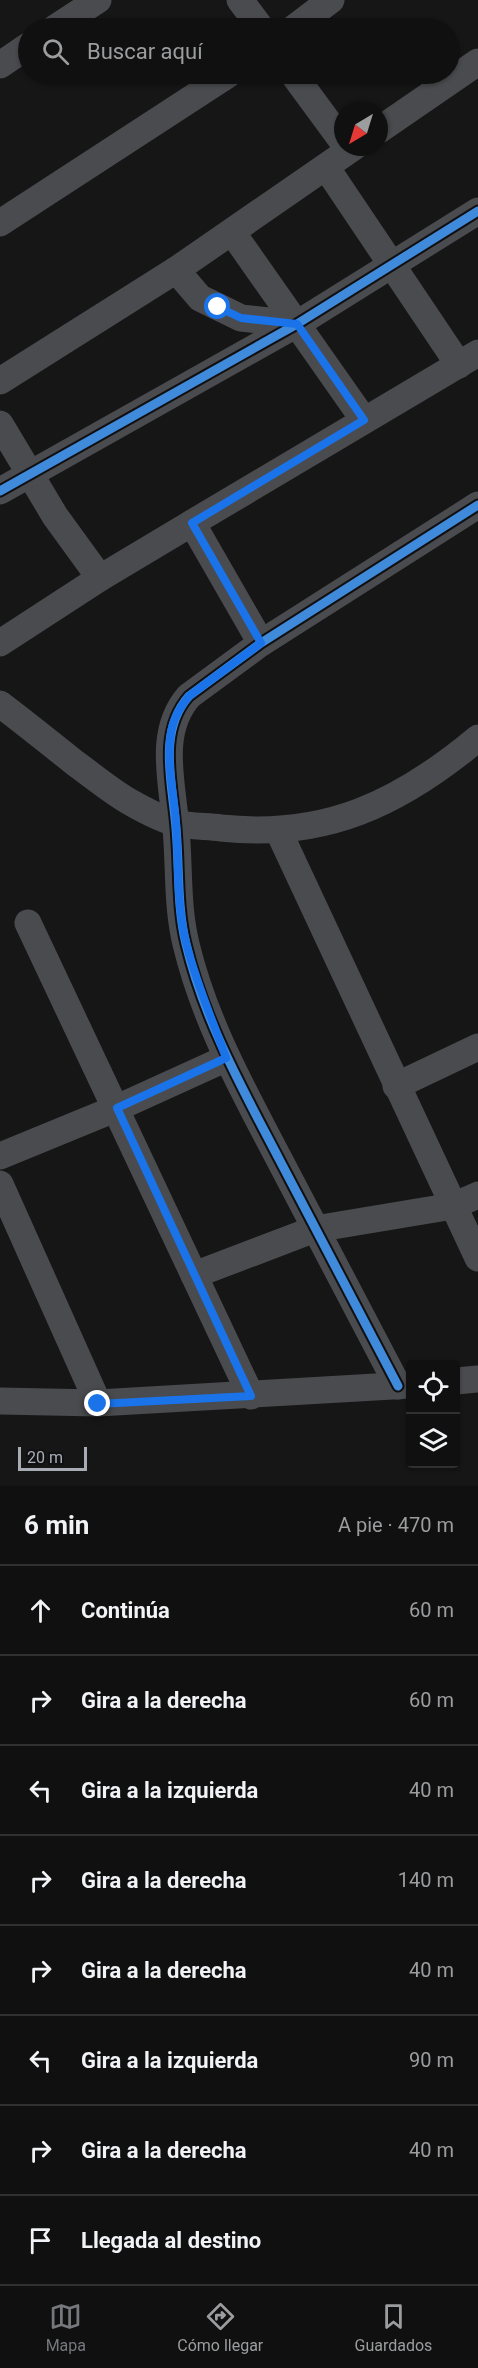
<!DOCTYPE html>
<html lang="es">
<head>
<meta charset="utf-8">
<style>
	body { margin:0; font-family:Roboto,sans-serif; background:#1e1e1e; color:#f1f3f6 }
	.controls { position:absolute; right:18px; bottom:18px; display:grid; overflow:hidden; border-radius:6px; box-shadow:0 2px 4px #0004 }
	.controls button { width:54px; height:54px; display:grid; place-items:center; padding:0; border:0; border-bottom:2px solid #303030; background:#101010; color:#f1f3f6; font:30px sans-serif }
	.compass { position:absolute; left:334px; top:102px; width:54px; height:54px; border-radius:50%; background:#101010; box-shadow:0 2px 4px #0004; rotate:218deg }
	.scale { position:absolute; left:18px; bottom:15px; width:69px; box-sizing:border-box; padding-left:6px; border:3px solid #a8adb5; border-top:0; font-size:16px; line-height:21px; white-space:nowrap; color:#a8adb5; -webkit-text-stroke:4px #101012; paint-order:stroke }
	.stop { position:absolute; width:18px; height:18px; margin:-14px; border:4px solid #1a73e8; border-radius:50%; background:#fff }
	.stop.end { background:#1a73e8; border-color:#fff; box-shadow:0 2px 6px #0008 }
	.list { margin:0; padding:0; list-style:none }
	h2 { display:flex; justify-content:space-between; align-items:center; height:78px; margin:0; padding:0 24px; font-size:26px }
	h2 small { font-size:20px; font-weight:400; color:#9c9d9f }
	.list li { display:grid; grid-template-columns:39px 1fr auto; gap:18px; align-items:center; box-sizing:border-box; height:90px; padding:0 24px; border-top:2px solid #303030 }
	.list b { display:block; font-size:22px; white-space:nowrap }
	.list em { font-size:20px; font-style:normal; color:#9c9d9f }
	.icon { flex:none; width:33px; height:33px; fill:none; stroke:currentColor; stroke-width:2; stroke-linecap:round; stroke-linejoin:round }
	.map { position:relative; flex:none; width:478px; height:1486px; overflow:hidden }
	.search { position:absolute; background:#101010; box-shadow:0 2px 4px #0004; left:18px; right:18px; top:18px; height:66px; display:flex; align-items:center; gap:15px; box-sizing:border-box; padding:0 21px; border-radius:33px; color:#9c9d9f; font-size:22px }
	.sheet { height:798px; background:#101010 }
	nav { display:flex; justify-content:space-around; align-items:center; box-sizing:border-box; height:84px; border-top:2px solid #303030; background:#101010; font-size:16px; color:#9c9d9f }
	nav a { display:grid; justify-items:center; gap:3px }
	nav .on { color:#75787d }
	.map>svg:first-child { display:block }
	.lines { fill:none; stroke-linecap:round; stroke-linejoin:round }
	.minor { stroke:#4a4b4e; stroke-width:27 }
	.cycleway-casing { stroke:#101012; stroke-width:13 }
	.cycleway { stroke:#408adc; stroke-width:9 }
	.route { stroke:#1a73e8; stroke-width:8 }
</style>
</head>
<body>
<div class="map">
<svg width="478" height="1486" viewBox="0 0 478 1486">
	<rect width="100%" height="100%" fill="#161616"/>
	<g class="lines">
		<g class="minor">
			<path d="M 240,0 L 261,28"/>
			<path d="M 55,28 L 98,0"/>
			<path d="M 294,28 L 331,0"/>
			<path d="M 0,65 L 28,46"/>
			<path d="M 293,74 L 343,142"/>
			<path d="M 379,130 L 478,62"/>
			<path d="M 326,167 L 459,365"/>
			<path d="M 0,223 L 229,74"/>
			<path d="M 232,232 L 364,420"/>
			<path d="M 176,270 L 200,298 L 241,318 L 297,324"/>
			<path d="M 0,381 L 176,270 L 354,147"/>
			<path d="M 0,424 L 55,516 L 100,578 L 192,523 L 261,643"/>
			<path d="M 0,491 L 297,324 L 478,211"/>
			<path d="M 192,523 L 478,353"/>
			<path d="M 0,643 L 100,578"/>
			<path d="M 0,704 C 25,723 50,743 75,763 C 93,776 111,791 130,802 C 144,810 161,819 176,823 C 190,827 206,826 221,828 C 325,839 399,804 478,738"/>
			<path d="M 278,830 L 478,1258"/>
			<path d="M 28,923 L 251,1396"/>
			<path d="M 396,1086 L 478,1047"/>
			<path d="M 0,1156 L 117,1108 L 227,1058"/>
			<path d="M 0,1184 L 98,1403"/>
			<path d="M 194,1275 L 315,1229 L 453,1206 L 478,1195"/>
			<path d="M 456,1381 L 478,1379"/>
			<path d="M 398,1386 C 358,1309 318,1233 278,1157 C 242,1088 204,1020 186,944 C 176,903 180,860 175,818 C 171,777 159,730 189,696 L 261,643 L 478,505"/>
			<path d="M 0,1401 L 98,1403 L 410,1385"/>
		</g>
		<g class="cycleway-casing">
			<g id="cycleway">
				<path d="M 0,491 L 297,324 L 478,211"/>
				<path d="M 398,1386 C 358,1309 318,1233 278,1157 C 242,1088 204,1020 186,944 C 176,903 180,860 175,818 C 171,777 159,730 189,696 L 261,643 L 478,505"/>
			</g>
		</g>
		<use href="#cycleway" class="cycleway"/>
	</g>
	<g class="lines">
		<path class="route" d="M 98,1404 L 251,1396 L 117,1108 L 226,1058 C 213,1021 197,985 187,946 C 176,906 179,864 176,823 C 174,793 166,762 171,732 C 173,719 180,707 189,696 L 261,643 L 192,523 L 364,420 L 297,324 L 241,318 L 218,307"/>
	</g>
</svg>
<div class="controls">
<button><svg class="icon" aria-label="locate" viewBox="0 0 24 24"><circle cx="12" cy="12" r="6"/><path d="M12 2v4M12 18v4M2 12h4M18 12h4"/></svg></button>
<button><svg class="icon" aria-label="layers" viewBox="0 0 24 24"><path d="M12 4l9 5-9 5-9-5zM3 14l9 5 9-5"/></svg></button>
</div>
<svg class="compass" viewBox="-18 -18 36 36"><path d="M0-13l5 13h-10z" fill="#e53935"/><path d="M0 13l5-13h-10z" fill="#9c9d9f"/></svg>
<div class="scale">20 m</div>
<div class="stop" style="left:218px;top:307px"></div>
<div class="stop end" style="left:98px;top:1404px"></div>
<div class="search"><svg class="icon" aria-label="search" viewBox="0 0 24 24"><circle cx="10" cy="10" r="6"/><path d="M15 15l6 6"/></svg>Buscar aquí</div>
</div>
<section class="sheet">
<h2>6 min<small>A pie · 470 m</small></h2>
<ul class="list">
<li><svg class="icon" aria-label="ahead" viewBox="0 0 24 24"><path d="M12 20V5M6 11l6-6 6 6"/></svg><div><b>Continúa</b></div><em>60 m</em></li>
<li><svg class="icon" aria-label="right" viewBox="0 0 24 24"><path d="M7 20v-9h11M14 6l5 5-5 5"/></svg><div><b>Gira a la derecha</b></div><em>60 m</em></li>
<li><svg class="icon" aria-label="left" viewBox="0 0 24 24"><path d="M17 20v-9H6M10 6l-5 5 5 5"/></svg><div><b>Gira a la izquierda</b></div><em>40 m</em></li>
<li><svg class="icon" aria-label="right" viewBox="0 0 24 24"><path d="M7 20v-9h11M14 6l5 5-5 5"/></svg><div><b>Gira a la derecha</b></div><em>140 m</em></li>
<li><svg class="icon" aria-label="right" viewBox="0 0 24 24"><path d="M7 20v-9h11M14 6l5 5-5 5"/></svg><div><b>Gira a la derecha</b></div><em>40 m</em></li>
<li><svg class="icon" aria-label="left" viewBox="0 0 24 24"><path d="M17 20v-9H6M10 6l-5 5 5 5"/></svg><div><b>Gira a la izquierda</b></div><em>90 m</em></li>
<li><svg class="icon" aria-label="right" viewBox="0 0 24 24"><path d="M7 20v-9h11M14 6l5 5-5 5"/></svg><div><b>Gira a la derecha</b></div><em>40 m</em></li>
<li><svg class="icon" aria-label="arrive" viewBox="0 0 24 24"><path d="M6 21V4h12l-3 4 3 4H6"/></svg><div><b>Llegada al destino</b></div></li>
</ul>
</section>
<nav>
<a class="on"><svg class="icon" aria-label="map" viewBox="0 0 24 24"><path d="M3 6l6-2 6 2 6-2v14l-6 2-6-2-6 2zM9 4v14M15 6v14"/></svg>Mapa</a>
<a><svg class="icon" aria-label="directions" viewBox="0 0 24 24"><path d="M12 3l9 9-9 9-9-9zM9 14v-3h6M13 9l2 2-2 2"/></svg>Cómo llegar</a>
<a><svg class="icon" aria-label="saved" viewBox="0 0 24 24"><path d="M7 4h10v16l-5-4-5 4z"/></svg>Guardados</a>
</nav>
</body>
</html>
